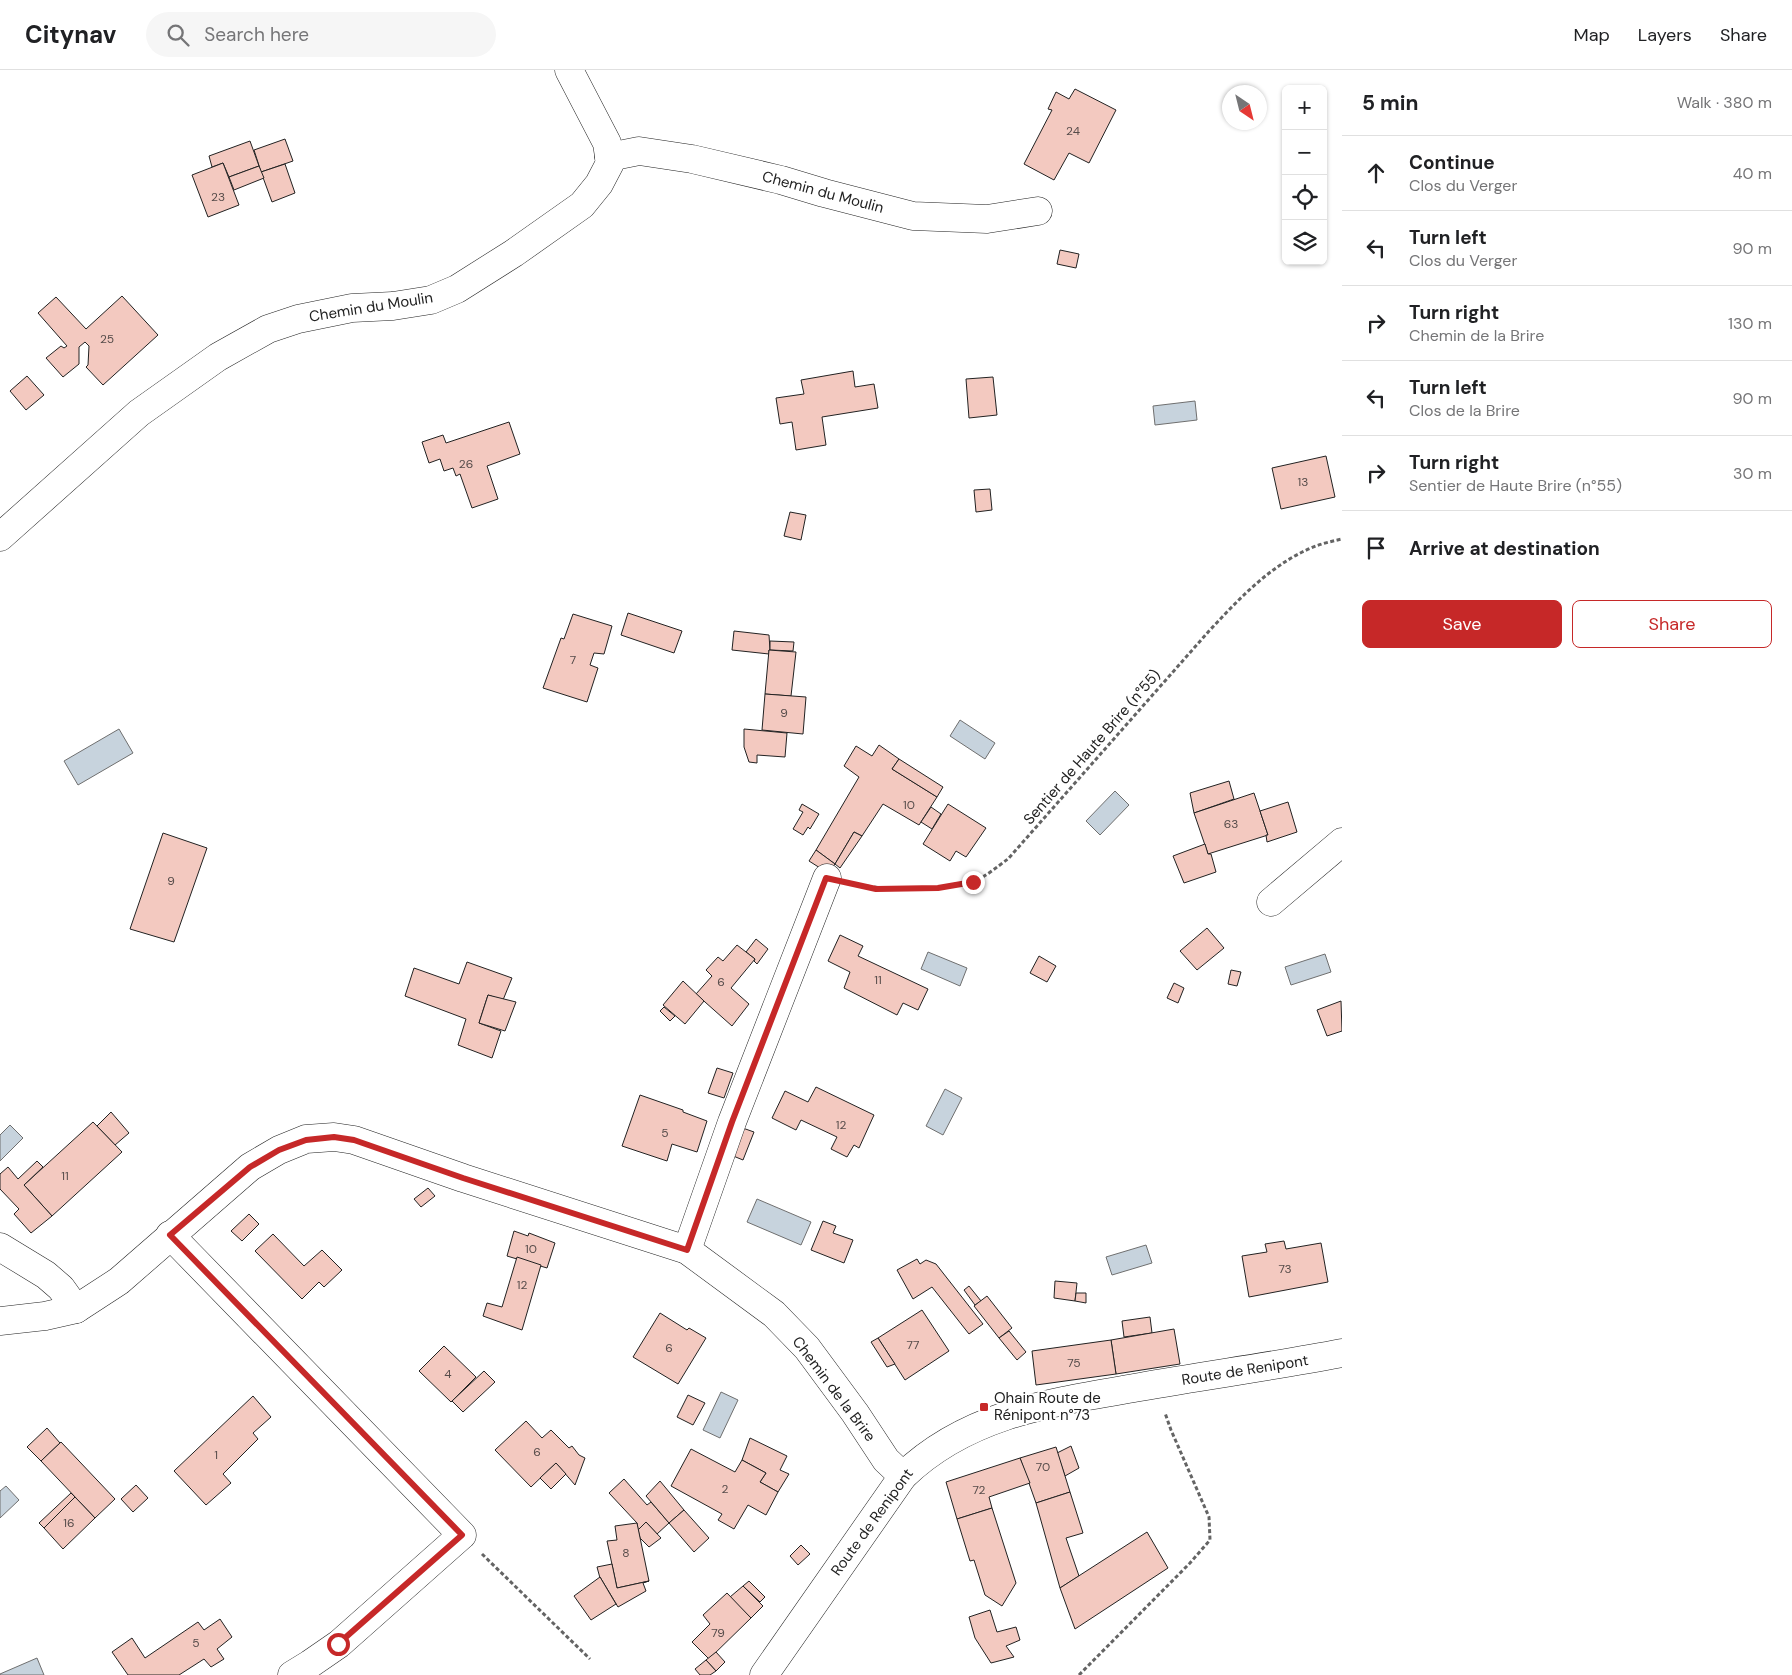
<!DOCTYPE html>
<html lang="en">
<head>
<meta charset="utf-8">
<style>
	body { margin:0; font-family:"DM Sans",sans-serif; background:#f6f6f6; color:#202124 }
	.controls { position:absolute; right:15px; top:15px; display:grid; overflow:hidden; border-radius:8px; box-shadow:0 1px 4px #0004 }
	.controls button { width:45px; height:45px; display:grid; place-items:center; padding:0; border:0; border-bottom:1px solid #e0e0e0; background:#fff; color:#202124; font:25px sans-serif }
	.compass { position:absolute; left:1222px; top:15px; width:45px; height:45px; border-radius:50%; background:#fff; box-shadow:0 1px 4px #0004; rotate:145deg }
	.stop { position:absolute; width:15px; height:15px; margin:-11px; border:4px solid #c62828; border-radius:50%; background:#fff }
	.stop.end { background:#c62828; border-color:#fff; box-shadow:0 1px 5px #0008 }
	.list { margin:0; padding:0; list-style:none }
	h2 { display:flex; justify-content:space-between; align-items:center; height:65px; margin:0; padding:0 20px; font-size:21px }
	h2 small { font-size:16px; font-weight:400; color:#757577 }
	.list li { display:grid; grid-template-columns:32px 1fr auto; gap:15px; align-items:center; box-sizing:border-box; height:75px; padding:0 20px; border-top:1px solid #e0e0e0 }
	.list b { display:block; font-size:19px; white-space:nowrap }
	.list p { margin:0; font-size:16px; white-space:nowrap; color:#757577 }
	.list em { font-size:16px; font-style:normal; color:#757577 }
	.actions { display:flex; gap:10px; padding:15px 20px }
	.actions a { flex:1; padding:11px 0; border:1px solid #c62828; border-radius:8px; text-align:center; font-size:18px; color:#c62828 }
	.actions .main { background:#c62828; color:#fff }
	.icon { flex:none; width:28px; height:28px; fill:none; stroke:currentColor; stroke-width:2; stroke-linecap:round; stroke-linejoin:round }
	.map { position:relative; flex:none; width:1342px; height:1605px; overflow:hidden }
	header { display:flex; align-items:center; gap:30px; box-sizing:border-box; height:70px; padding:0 25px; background:#fff; border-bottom:1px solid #e0e0e0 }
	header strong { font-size:24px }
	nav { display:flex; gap:28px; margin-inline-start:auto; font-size:18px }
	.search { width:350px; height:45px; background:#f6f6f6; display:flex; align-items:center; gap:12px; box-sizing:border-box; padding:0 18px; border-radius:28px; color:#757577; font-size:19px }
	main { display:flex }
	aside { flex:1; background:#fff }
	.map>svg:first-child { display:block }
	.water { fill:#c7d3dd; stroke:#6f6f6f }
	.building { fill:#f3c9c0; stroke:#222 }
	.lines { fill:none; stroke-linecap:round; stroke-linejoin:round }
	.minor-casing { stroke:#222; stroke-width:29 }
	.path { stroke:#646464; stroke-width:3; stroke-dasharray:4 2.5; stroke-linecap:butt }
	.minor { stroke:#fff; stroke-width:28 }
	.route { stroke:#c62828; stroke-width:6 }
	.poi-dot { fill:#c62828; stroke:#fff; stroke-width:2 }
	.labels { text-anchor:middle; stroke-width:4; stroke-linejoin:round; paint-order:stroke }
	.number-label { font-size:12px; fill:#564c4a }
	.street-label { font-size:15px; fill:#222; stroke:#fff }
	.poi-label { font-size:15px; fill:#222; stroke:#fff; text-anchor:start }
</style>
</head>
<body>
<header>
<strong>Citynav</strong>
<div class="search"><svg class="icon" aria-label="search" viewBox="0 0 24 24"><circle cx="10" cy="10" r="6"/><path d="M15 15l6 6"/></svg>Search here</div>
<nav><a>Map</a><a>Layers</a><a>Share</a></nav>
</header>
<main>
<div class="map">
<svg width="1342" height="1605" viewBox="0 0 1342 1605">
	<rect width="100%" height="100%" fill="#fff"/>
	<g class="water">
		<path d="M 1195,331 L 1197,350 L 1155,355 L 1153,336 Z"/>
		<path d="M 960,650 L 995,673 L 985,689 L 950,666 Z"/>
		<path d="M 119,659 L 133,683 L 78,715 L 64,691 Z"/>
		<path d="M 1115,721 L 1129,735 L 1100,765 L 1086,751 Z"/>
		<path d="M 928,882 L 967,898 L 960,916 L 921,899 Z"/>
		<path d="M 1325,884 L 1331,902 L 1291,915 L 1285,897 Z"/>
		<path d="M 945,1019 L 962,1028 L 943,1065 L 926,1056 Z"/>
		<path d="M 10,1055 L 23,1068 L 0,1091 L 0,1065 Z"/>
		<path d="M 757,1129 L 811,1152 L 801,1175 L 747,1152 Z"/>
		<path d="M 1146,1175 L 1152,1193 L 1112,1205 L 1106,1187 Z"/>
		<path d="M 721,1322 L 738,1330 L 720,1368 L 703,1360 Z"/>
		<path d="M 6,1416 L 19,1430 L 0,1448 L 0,1421 Z"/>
		<path d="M 37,1588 L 44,1605 L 0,1605 L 0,1604 Z"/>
	</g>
	<g class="building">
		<path d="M 1075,19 L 1116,40 L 1089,93 L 1069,83 L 1054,110 L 1024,94 L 1052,40 L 1048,39 L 1056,22 L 1069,29 Z"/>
		<path d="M 285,69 L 293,91 L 261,102 L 254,80 Z"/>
		<path d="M 250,71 L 259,96 L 229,107 L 223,93 L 212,97 L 209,86 Z"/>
		<path d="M 223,93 L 239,135 L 208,147 L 192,105 Z"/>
		<path d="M 285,94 L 295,123 L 272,132 L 261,102 Z"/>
		<path d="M 259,96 L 264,108 L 234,120 L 229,107 Z"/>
		<path d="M 1060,180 L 1079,184 L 1076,198 L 1057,194 Z"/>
		<path d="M 122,226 L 158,265 L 103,315 L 86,297 L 88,295 L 89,276 L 85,272 L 79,277 L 79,294 L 63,307 L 46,288 L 61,276 L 64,278 L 67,276 L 38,243 L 56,227 L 86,259 Z"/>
		<path d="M 853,301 L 855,317 L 874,314 L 878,338 L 822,347 L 826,375 L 796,380 L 792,352 L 780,354 L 776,328 L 804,324 L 801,310 Z"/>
		<path d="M 27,306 L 44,325 L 26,340 L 10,321 Z"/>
		<path d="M 993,307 L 997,345 L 969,348 L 966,309 Z"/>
		<path d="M 509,352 L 520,384 L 487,396 L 498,429 L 472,438 L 460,404 L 456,406 L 453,398 L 444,401 L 440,389 L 429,393 L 422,372 L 443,365 L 446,373 Z"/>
		<path d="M 1326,386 L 1335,427 L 1281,439 L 1272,398 Z"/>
		<path d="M 990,419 L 992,440 L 976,442 L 974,420 Z"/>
		<path d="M 790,442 L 806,445 L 801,470 L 784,466 Z"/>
		<path d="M 628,543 L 682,561 L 674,583 L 621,565 Z"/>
		<path d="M 573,544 L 612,556 L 604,584 L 594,583 L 590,595 L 598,598 L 587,632 L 543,618 L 561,568 L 564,569 Z"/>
		<path d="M 734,561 L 769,565 L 770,580 L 769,580 L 769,584 L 732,580 Z"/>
		<path d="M 770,571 L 794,572 L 793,581 L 770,580 Z"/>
		<path d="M 769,580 L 796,582 L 791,626 L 765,624 Z"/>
		<path d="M 765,624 L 806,627 L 803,664 L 762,660 Z"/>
		<path d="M 744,659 L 787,663 L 785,687 L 757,685 L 757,693 L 749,692 L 744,677 Z"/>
		<path d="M 879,675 L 899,689 L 892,699 L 937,727 L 919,755 L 883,734 L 862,766 L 854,762 L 835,794 L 816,780 L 859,707 L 844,696 L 856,676 L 872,686 Z"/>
		<path d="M 899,689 L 943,717 L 937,727 L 892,699 Z"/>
		<path d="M 1229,711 L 1234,729 L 1194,743 L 1190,723 Z"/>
		<path d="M 1254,723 L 1268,765 L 1208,784 L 1194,743 Z"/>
		<path d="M 1288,732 L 1297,762 L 1267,772 L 1266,765 L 1268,765 L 1260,741 Z"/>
		<path d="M 802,734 L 819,744 L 810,759 L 808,757 L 803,765 L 793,759 L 803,742 L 799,740 Z"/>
		<path d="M 948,734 L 986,758 L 966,787 L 956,781 L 950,791 L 923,774 Z"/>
		<path d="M 931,737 L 941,744 L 932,759 L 921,752 Z"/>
		<path d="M 854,762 L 862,766 L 840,798 L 835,794 Z"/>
		<path d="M 163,763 L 207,778 L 174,872 L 130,859 Z"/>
		<path d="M 1205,774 L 1208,784 L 1211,784 L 1216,802 L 1184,813 L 1173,786 Z"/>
		<path d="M 816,780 L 835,794 L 828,803 L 809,791 Z"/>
		<path d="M 1207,858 L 1224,878 L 1197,900 L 1180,881 Z"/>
		<path d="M 840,865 L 863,876 L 858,886 L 928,919 L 918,940 L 903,933 L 897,945 L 844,918 L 850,902 L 828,891 Z"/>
		<path d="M 756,869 L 768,879 L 757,894 L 754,891 L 755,889 L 746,882 Z"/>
		<path d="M 737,875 L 755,889 L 731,918 L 749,934 L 732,956 L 696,924 L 712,906 L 706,900 L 718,887 L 723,891 Z"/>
		<path d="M 1039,886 L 1056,896 L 1047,912 L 1030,903 Z"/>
		<path d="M 467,892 L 512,908 L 503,930 L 488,925 L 479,953 L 501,961 L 492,988 L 458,975 L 466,949 L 405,926 L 414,898 L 459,914 Z"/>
		<path d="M 1231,900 L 1241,902 L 1237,916 L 1228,914 Z"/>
		<path d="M 683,911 L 704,931 L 685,954 L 663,935 Z"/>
		<path d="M 1174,913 L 1184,918 L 1178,933 L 1167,928 Z"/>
		<path d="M 488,925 L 516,932 L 505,961 L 479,953 Z"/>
		<path d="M 1341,931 L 1342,961 L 1327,966 L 1317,940 Z"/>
		<path d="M 664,937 L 675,946 L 670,951 L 660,941 Z"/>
		<path d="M 717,998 L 733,1003 L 724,1028 L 708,1023 Z"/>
		<path d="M 816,1017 L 874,1045 L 859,1078 L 854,1075 L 847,1087 L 831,1079 L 837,1067 L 801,1050 L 796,1060 L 772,1048 L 785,1021 L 808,1032 Z"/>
		<path d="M 640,1025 L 683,1040 L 683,1042 L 707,1051 L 697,1082 L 672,1074 L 667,1091 L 622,1076 Z"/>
		<path d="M 111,1042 L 129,1063 L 115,1075 L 97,1056 Z"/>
		<path d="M 93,1052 L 122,1082 L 52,1146 L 24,1115 Z"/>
		<path d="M 737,1056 L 754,1062 L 743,1090 L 726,1083 Z"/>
		<path d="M 37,1091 L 43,1097 L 24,1115 L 52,1146 L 31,1163 L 14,1144 L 19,1139 L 0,1119 L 0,1104 L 8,1097 L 18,1109 Z"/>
		<path d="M 428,1118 L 435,1126 L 421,1137 L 414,1129 Z"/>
		<path d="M 249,1144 L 259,1154 L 242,1171 L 231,1161 Z"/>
		<path d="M 823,1151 L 836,1156 L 833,1163 L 853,1170 L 844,1193 L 811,1180 Z"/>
		<path d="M 514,1161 L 528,1166 L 529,1163 L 555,1173 L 547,1198 L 507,1186 Z"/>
		<path d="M 273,1164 L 304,1196 L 322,1180 L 342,1200 L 324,1217 L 319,1212 L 302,1229 L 255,1181 Z"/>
		<path d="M 1284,1171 L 1286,1179 L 1321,1173 L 1328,1212 L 1249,1227 L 1242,1186 L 1267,1182 L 1265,1174 Z"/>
		<path d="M 517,1187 L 541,1195 L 522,1260 L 483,1246 L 487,1233 L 502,1237 Z"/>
		<path d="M 917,1189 L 920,1194 L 926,1190 L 936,1194 L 983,1254 L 969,1264 L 932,1217 L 913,1229 L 897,1200 Z"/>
		<path d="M 1055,1211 L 1077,1213 L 1075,1231 L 1054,1228 Z"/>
		<path d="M 969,1216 L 981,1231 L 975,1235 L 964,1220 Z"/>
		<path d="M 1076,1223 L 1086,1223 L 1086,1233 L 1075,1231 Z"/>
		<path d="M 987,1226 L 1012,1258 L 999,1268 L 974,1236 Z"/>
		<path d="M 922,1240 L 949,1281 L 905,1310 L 878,1268 Z"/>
		<path d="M 660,1243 L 687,1260 L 689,1258 L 706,1268 L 678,1314 L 633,1287 Z"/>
		<path d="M 1150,1247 L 1152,1263 L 1124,1267 L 1122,1251 Z"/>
		<path d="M 1174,1259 L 1180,1294 L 1116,1304 L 1111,1270 Z"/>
		<path d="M 1009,1261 L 1026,1282 L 1017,1290 L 999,1268 Z"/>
		<path d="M 878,1268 L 895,1294 L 887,1297 L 871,1272 Z"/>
		<path d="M 1111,1270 L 1116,1304 L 1036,1315 L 1032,1281 Z"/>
		<path d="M 444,1276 L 476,1307 L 451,1332 L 419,1301 Z"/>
		<path d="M 484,1301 L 495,1312 L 463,1342 L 452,1331 Z"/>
		<path d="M 688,1325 L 705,1333 L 693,1355 L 677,1347 Z"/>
		<path d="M 253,1326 L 271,1347 L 253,1363 L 258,1369 L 223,1404 L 231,1413 L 206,1435 L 174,1401 Z"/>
		<path d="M 526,1351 L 542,1368 L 551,1360 L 569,1378 L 572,1376 L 579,1385 L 585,1388 L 575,1415 L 556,1393 L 531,1417 L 495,1380 Z"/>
		<path d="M 47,1358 L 60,1373 L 41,1391 L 27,1377 Z"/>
		<path d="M 750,1368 L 787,1386 L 780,1400 L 789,1404 L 778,1422 L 760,1412 L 766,1403 L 742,1390 Z"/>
		<path d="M 61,1372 L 115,1429 L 95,1448 L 41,1391 Z"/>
		<path d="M 1071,1376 L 1079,1398 L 1065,1406 L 1057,1383 Z"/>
		<path d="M 1056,1377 L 1070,1422 L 1036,1433 L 1020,1388 Z"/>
		<path d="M 691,1379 L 735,1402 L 742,1390 L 766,1403 L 760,1412 L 778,1422 L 766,1445 L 748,1435 L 734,1459 L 718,1450 L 722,1444 L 671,1416 Z"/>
		<path d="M 1020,1388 L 1030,1413 L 989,1427 L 992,1438 L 957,1449 L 946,1412 Z"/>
		<path d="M 556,1393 L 566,1404 L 551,1419 L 540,1408 Z"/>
		<path d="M 624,1409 L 647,1435 L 651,1432 L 669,1453 L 657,1464 L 646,1452 L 638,1460 L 637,1453 L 609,1423 Z"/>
		<path d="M 660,1411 L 684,1440 L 669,1453 L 646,1426 Z"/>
		<path d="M 136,1415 L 148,1428 L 133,1442 L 121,1429 Z"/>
		<path d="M 1070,1422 L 1083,1463 L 1066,1468 L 1079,1506 L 1060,1518 L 1036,1433 Z"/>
		<path d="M 71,1423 L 75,1427 L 44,1458 L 39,1453 Z"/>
		<path d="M 75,1427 L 95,1448 L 63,1479 L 44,1458 Z"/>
		<path d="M 992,1438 L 1016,1513 L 1002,1536 L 985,1525 L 974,1490 L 970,1491 L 957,1449 Z"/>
		<path d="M 684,1440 L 709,1468 L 694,1482 L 669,1453 Z"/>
		<path d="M 646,1452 L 661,1468 L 649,1477 L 640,1468 L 638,1460 Z"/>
		<path d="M 637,1453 L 649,1511 L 617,1518 L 607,1471 L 617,1470 L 615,1456 Z"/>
		<path d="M 1147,1462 L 1168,1498 L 1075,1559 L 1060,1518 Z"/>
		<path d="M 801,1475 L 810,1484 L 798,1495 L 790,1486 Z"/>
		<path d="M 612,1494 L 617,1518 L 649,1511 L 643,1513 L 646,1521 L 618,1537 L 600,1507 L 600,1508 L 597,1497 Z"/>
		<path d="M 600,1507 L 616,1534 L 591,1550 L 574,1526 Z"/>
		<path d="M 749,1511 L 765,1527 L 760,1532 L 743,1516 Z"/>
		<path d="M 743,1516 L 763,1536 L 751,1548 L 730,1527 Z"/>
		<path d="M 727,1523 L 751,1548 L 709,1589 L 692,1572 L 710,1554 L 703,1545 Z"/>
		<path d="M 990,1540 L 997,1562 L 1016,1557 L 1020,1570 L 1006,1576 L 1014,1587 L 991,1593 L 975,1568 L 969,1547 Z"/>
		<path d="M 220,1549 L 232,1567 L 217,1579 L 224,1589 L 211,1597 L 204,1589 L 179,1605 L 128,1605 L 112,1582 L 132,1568 L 145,1588 L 198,1552 L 204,1560 Z"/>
		<path d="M 716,1582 L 725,1592 L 716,1601 L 706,1590 Z"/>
		<path d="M 706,1590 L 716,1601 L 710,1605 L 700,1605 L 695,1599 Z"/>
	</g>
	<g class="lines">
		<g class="minor-casing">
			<g id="minor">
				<path d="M 609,87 L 639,81 L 692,89 L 781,110 L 824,123 L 913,146 L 987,149 L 1038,141"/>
				<path d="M 0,467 L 139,343 L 218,287 L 268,259 L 298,249 L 352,238 L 393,236 L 431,230 L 457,219 L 514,183 L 582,135 L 599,114 L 610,93 L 607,73 L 569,0"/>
				<path d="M 1271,832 L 1342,772"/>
				<path d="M 170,1165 L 462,1465 L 339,1574 L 310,1594 L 292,1605"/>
				<path d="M 0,1177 L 46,1205 L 61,1218 L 76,1239"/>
				<path d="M 687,1180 L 732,1052 L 827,808"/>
				<path d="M 0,1251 L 45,1246 L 76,1239 L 119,1211 L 250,1097 L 279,1080 L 306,1069 L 334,1067 L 354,1070 L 463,1108 L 687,1180 L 774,1244 L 807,1278 L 855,1343 L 886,1390 L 903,1406"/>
				<path d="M 764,1605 L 903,1406 C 968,1343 1054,1332 1140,1317 C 1207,1305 1275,1296 1342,1283"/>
			</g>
		</g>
		<g class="path">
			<path d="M 855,814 C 888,821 939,821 972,812 C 983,809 998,796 1008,789 L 1209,561 C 1240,528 1272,493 1316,476 C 1324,473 1333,471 1342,469"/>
			<path d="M 482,1484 L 590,1589"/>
			<path d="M 1079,1605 L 1190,1493 L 1210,1470 L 1209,1447 L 1171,1360 L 1165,1343"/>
		</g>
		<use href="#minor" class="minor"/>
	</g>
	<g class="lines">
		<path class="route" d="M 338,1574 L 462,1465 L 170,1165 L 250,1097 L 279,1080 L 306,1070 L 334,1067 L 354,1070 L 463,1108 L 687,1180 L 732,1052 L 826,808 L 876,819 L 938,818 L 973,812"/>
	</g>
	<rect class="poi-dot" x="979" y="1332" width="10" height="10" rx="2.5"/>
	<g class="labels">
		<g class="number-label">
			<text x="1073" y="65">24</text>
			<text x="218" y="131">23</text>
			<text x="107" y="273">25</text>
			<text x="466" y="398">26</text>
			<text x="1303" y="416">13</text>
			<text x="573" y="594">7</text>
			<text x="784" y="647">9</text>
			<text x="909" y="739">10</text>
			<text x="1231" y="758">63</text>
			<text x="171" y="815">9</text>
			<text x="878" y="914">11</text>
			<text x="721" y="916">6</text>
			<text x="841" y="1059">12</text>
			<text x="665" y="1067">5</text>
			<text x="65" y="1110">11</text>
			<text x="531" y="1183">10</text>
			<text x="1285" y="1203">73</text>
			<text x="522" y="1219">12</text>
			<text x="913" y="1279">77</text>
			<text x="669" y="1282">6</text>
			<text x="1074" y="1297">75</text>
			<text x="448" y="1308">4</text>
			<text x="537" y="1386">6</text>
			<text x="216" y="1389">1</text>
			<text x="1043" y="1401">70</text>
			<text x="725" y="1423">2</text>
			<text x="979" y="1424">72</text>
			<text x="69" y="1457">16</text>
			<text x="626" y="1487">8</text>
			<text x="718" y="1567">79</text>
			<text x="196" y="1577">5</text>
		</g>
		<g class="street-label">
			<text transform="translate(823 122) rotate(15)" y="5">Chemin du Moulin</text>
			<text transform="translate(371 237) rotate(-9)" y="5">Chemin du Moulin</text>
			<text transform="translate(1092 677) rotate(-49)" y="5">Sentier de Haute Brire (n°55)</text>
			<text transform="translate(1245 1300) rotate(-9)" y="5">Route de Renipont</text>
			<text transform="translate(834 1319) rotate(53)" y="5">Chemin de la Brire</text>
			<text transform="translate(872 1452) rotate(-54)" y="5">Route de Renipont</text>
		</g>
		<g class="poi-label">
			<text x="994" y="1333">Ohain Route de<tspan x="994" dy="17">Rénipont n°73</tspan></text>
		</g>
	</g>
</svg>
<div class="controls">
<button>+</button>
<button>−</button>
<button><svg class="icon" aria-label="locate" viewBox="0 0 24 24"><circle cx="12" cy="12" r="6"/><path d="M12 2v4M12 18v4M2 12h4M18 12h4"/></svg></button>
<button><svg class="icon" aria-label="layers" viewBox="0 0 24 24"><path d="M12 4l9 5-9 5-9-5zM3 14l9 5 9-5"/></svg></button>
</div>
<svg class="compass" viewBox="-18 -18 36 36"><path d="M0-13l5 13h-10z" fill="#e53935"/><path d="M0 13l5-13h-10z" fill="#757577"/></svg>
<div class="stop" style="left:338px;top:1574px"></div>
<div class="stop end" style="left:973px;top:812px"></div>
</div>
<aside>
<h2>5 min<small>Walk · 380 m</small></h2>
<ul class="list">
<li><svg class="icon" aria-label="ahead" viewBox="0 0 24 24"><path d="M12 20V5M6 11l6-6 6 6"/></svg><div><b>Continue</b><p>Clos du Verger</p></div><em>40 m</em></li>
<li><svg class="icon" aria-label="left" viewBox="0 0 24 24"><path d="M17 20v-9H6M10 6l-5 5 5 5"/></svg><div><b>Turn left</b><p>Clos du Verger</p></div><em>90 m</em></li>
<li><svg class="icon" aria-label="right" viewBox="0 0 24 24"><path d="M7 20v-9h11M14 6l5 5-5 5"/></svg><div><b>Turn right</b><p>Chemin de la Brire</p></div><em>130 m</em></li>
<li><svg class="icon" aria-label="left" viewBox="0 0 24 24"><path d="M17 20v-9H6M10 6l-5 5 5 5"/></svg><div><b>Turn left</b><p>Clos de la Brire</p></div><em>90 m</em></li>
<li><svg class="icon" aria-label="right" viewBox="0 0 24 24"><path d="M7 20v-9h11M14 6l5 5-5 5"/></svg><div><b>Turn right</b><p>Sentier de Haute Brire (n°55)</p></div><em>30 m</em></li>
<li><svg class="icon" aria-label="arrive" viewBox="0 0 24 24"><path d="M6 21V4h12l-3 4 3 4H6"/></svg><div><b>Arrive at destination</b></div></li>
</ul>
<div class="actions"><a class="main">Save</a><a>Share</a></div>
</aside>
</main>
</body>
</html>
